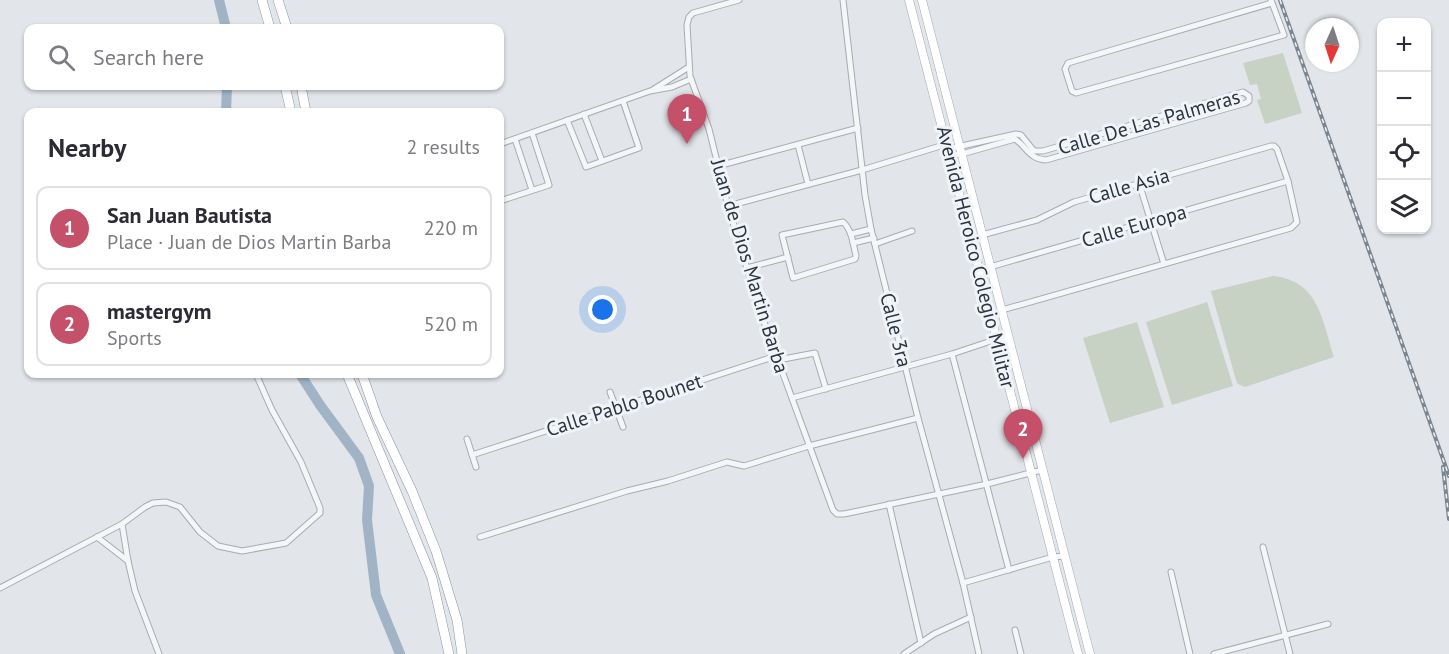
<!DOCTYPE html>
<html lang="en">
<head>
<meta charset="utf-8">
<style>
	body { margin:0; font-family:"PT Sans",sans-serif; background:#f7f7f7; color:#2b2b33 }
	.controls { position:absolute; right:18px; top:18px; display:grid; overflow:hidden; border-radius:12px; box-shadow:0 2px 4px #0004 }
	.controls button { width:54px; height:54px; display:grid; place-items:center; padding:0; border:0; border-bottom:2px solid #e1e1e2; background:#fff; color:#2b2b33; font:30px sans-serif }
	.compass { position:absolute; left:1305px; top:18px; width:54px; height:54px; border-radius:50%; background:#fff; box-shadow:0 2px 4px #0004; rotate:183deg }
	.you { position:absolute; left:603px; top:310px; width:21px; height:21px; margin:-15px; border:4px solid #fff; border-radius:50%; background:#1a73e8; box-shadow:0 0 0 9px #1a73e833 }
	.badge { display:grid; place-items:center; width:39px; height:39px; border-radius:50%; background:#c45169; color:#fff; font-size:20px; font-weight:700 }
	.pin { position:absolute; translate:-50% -50px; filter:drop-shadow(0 2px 3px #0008) }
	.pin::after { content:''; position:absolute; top:32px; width:21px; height:18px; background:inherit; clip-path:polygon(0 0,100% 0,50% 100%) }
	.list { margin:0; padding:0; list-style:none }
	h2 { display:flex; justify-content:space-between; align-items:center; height:78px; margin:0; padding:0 24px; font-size:26px }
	h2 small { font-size:20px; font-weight:400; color:#7c7c81 }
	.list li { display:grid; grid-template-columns:39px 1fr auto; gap:18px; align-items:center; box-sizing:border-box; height:84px; margin:0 12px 12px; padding:0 12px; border:2px solid #e1e1e2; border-radius:12px }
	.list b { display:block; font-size:22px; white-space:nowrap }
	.list p { margin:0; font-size:20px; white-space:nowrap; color:#7c7c81 }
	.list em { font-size:20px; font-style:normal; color:#7c7c81 }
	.icon { flex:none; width:33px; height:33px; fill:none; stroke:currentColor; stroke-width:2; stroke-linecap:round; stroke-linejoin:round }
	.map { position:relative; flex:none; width:1449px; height:654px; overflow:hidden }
	.search { position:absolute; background:#fff; box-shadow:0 2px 4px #0004; left:24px; top:24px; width:480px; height:66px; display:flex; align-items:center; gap:15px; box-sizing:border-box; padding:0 21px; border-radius:12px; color:#7c7c81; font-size:22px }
	.panel { position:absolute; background:#fff; box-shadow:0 2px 4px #0004; left:24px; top:108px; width:480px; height:270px; border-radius:12px }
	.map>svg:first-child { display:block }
	.green { fill:#c8d2c4 }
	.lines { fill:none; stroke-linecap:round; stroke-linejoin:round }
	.river { stroke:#a0b4c6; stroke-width:10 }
	.street-casing { stroke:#a7acb3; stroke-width:7 }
	.primary-casing { stroke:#a2aab4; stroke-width:9 }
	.highway-casing { stroke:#8a939f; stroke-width:10 }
	.street { stroke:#f4f6f8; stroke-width:5 }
	.primary { stroke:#fff; stroke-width:8 }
	.highway { stroke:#fff; stroke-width:9 }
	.rail-casing { stroke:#7c8691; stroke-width:4 }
	.rail { stroke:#f1f4f7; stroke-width:1.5; stroke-dasharray:4.5; stroke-linecap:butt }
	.labels { text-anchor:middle; stroke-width:6; stroke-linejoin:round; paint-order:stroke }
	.street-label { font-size:20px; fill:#2b3440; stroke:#f1f4f7 }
</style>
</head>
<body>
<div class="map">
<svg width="1449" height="654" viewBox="0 0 1449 654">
	<rect width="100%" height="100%" fill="#e2e5e9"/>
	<g class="green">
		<path d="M 1283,53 L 1302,113 L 1265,124 L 1257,100 L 1261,99 L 1257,84 L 1250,85 L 1243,63 Z"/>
		<path d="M 1273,276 C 1319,281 1322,319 1334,357 L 1245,387 L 1238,384 L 1236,380 L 1211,291 Z"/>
		<path d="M 1207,302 L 1233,386 L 1172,405 L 1146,322 Z"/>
		<path d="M 1137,322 L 1164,407 L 1110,423 L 1083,338 Z"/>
	</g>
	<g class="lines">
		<g class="river">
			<path d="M 219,0 L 226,28"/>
			<path d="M 226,112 L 227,86"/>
			<path d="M 300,374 L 320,405 L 359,458 L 369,486 L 367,520 L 376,595 L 400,654"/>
		</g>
		<g class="street-casing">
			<g id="street">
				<path d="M 739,0 L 693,13 L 689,17 L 687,25 L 690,76 L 709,129 L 728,206 L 760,311 L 833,510 L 837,514 L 844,514 L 987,484 L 1042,470"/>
				<path d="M 843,0 L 865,195 L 871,229 L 918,418 L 963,583 L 979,654"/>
				<path d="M 1271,0 L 1284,35 L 1076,93 L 1072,91 L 1065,69 L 1068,63 L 1272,3"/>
				<path d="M 654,89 L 689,67"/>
				<path d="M 584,114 L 602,161"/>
				<path d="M 567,120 L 586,167 L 639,148 L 623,101"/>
				<path d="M 515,139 L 532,190"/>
				<path d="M 500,144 L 650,91 L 672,87 L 691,79"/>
				<path d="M 798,145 L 808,184"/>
				<path d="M 948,149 L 1016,134 L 1021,135 L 1034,151 L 1043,151 L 1243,92 L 1249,96 L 1249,101 L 1246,103 L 1046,160 C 1029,159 1027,147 1015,139 L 962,154 L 950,155"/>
				<path d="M 718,166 L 858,128"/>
				<path d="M 1139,183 L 1164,264"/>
				<path d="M 500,201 L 549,185 L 532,133"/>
				<path d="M 728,206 L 862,170 L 947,144"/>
				<path d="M 843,222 C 852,230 853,244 856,256 L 855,259 L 793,278 L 782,235 Z"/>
				<path d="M 851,234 L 871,229"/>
				<path d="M 982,235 L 1037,220 L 1074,202 L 1271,146 L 1274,146 L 1277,149 L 1288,181 L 1297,222 L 1291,228 L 1002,310"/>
				<path d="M 853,243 L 874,238"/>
				<path d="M 875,244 L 912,231"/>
				<path d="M 747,268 L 788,257"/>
				<path d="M 979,268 L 990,267 L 1288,181"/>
				<path d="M 952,354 L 1009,570"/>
				<path d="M 778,360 L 815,353 L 826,389"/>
				<path d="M 610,392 L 623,427"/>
				<path d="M 792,398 L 952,354 L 997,339 L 1008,339"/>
				<path d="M 467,439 L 476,467"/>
				<path d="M 472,455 L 776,356"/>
				<path d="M 889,504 L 921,643"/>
				<path d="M 97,537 L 128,561"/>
				<path d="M 480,537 L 627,491 L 668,481 L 727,462 L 744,466 L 809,446 L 918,418"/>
				<path d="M 1263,547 L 1290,654"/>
				<path d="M 1171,572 L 1190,654"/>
				<path d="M 963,583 L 1053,557 L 1064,556"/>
				<path d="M 0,588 L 122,524"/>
				<path d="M 1015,630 L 1021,654"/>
				<path d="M 159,654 L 135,591 L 128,561 L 122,524 L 145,507 L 153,503 L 166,502 L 180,507 L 200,532 L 218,546 L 242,551 L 286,543 L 320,513 L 320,508 L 301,462 L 272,410 L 256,374"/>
				<path d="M 904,654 L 934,634 L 971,617"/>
				<path d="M 1214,654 L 1328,624"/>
			</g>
		</g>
		<g class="primary-casing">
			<g id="primary">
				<path d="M 909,0 L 1078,654"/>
				<path d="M 922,0 L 1090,654"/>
			</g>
		</g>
		<g class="highway-casing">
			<g id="highway">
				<path d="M 262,0 L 270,28"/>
				<path d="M 278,0 L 287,28"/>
				<path d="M 285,86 L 291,112"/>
				<path d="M 301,86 L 306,112"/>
				<path d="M 347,374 L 432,578 L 449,654"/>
				<path d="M 362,374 L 377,417 L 412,491 L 436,551 L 457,620 L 462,654"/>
			</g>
		</g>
		<use href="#street" class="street"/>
		<use href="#primary" class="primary"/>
		<use href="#highway" class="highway"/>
		<g class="rail-casing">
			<g id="rail">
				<path d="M 1280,0 L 1449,476"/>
				<path d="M 1443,467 L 1449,519"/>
			</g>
		</g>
		<use href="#rail" class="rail"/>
	</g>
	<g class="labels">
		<g class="street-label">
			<text transform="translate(1149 122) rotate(-16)" y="7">Calle De Las Palmeras</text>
			<text transform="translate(1129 186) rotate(-16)" y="7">Calle Asia</text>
			<text transform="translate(1134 226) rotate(-16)" y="7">Calle Europa</text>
			<text transform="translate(976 257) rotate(76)" y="7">Avenida Heroico Colegio Militar</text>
			<text transform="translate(750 266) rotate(73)" y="7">Juan de Dios Martin Barba</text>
			<text transform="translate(896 330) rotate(76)" y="7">Calle 3ra</text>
			<text transform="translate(624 405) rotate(-18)" y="7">Calle Pablo Bounet</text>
		</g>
	</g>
</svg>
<div class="controls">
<button>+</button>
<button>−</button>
<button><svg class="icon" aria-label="locate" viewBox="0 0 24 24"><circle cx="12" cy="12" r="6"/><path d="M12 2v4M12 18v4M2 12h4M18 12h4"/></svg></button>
<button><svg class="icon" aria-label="layers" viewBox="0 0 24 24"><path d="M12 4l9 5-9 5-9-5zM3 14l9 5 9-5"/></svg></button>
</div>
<svg class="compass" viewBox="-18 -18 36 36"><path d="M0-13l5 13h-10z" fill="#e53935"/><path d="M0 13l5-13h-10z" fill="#7c7c81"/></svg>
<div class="you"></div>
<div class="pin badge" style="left:687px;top:144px">1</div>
<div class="pin badge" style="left:1023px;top:459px">2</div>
<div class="search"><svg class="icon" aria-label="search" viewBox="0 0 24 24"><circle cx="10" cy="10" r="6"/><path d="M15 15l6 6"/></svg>Search here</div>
<section class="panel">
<h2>Nearby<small>2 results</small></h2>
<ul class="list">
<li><span class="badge">1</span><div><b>San Juan Bautista</b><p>Place · Juan de Dios Martin Barba</p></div><em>220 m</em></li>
<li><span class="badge">2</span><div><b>mastergym</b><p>Sports</p></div><em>520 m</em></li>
</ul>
</section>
</div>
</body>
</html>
